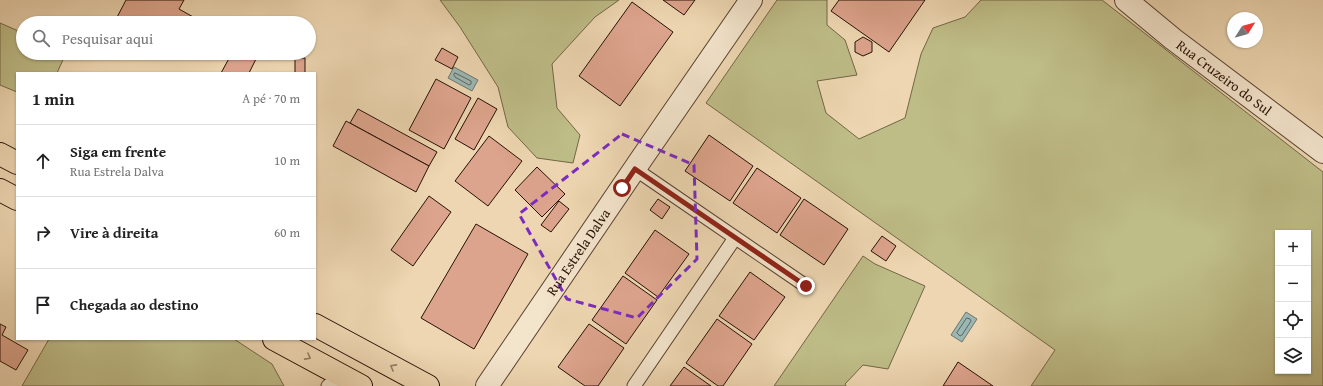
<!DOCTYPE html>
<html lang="pt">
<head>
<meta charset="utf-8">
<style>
	body { margin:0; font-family:"Gentium Book Plus",serif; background:#f6f6f6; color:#222 }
	.controls { position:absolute; right:12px; bottom:12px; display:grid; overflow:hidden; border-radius:0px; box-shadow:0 1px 3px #0004 }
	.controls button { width:36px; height:36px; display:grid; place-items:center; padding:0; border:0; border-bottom:1px solid #e0e0e0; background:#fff; color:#222; font:20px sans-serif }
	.compass { position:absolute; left:1227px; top:12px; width:36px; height:36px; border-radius:50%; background:#fff; box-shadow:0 1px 3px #0004; rotate:53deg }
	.stop { position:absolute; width:12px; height:12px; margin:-9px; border:3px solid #8f2418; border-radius:50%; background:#fff }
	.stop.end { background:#8f2418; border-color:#fff; box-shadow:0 1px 4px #0008 }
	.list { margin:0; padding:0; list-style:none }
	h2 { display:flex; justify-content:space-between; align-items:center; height:52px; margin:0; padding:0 16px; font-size:17px }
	h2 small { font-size:13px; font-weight:400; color:#767676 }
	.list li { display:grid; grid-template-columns:26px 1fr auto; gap:12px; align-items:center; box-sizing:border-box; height:72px; padding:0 16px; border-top:1px solid #e0e0e0 }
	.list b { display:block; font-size:15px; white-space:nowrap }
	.list p { margin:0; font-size:13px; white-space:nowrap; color:#767676 }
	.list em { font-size:13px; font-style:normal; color:#767676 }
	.icon { flex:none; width:22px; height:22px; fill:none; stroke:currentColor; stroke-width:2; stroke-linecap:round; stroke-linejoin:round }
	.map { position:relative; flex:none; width:1323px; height:386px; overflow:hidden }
	.search { position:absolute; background:#fff; box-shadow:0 1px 3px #0004; left:16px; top:16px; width:300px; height:44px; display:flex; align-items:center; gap:10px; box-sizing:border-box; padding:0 14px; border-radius:22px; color:#767676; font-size:15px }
	.panel { position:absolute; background:#fff; box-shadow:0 1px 3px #0004; left:16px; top:72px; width:300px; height:268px; border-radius:0px }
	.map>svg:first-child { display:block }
	.green { fill:#bebc87; stroke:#726646; fill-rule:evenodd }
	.water { fill:#9bb7b4; stroke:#6d756e }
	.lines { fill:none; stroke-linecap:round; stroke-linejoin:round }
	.shore { stroke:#61645c; stroke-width:1 }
	.building { fill:#dda48d; stroke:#271104 }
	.lane-casing { stroke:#58422f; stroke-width:15 }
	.street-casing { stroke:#58422f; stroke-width:24 }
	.primary-casing { stroke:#271104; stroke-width:24 }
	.lane { stroke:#f3e4cc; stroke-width:13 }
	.street { stroke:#f3e4cc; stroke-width:22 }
	.primary { stroke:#edd6b1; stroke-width:22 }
	.oneway { stroke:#947d63 }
	.route { stroke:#8f2418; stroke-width:5 }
	.marked { fill:none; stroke:#7b2cbf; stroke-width:3; stroke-dasharray:8 5; stroke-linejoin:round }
	.labels { text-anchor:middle; stroke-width:3; stroke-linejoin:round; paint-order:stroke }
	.street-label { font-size:14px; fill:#271104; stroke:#f3e4cc }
</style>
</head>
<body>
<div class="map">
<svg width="1323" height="386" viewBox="0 0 1323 386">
	<rect width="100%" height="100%" fill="#edd6b1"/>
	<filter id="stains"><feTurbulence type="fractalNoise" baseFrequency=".005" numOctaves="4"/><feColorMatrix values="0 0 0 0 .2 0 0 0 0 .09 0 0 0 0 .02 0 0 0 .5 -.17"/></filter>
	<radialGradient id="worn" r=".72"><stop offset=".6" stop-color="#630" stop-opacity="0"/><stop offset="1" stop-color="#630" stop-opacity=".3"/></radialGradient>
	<g class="green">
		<path d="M 440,0 L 619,0 L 595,17 L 552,64 L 557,108 L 580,135 L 573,163 L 537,158 L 508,127 L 498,87 L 460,27 Z"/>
		<path d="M 777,0 L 827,0 L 827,25 L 845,40 L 857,75 L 817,81 L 826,113 L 859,139 L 905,118 L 921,54 L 933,28 L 965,17 L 981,0 L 1102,0 L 1323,172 L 1323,386 L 1031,386 L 1055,350 L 706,103 ZM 1278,233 L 1308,233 L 1308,371 L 1278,371 Z"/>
		<path d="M 0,23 L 23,33 L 23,53 L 66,53 L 57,73 L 17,73 L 17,92 L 0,85 Z"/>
		<path d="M 863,256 L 875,264 L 925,286 L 888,369 L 863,365 L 845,384 L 846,386 L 774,386 Z"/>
		<path d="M 49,339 L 234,339 L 272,364 L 284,386 L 22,386 Z"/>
	</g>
	<g class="water">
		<path d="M 454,67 L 478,80 L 472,91 L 448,78 Z"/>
		<path d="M 966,312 L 977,319 L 962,342 L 951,335 Z"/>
	</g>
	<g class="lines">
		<g class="shore">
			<path d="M 455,73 L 471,81 L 471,84 L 469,85 L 455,77 L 454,75 Z"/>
			<path d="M 967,318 L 970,319 L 971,321 L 962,335 L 960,336 L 957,333 Z"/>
		</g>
	</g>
	<g class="building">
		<path d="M 126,0 L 184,0 L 179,9 L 195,18 L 193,23 L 114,23 Z"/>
		<path d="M 663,0 L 695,0 L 684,15 Z"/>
		<path d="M 839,0 L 925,0 L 889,52 L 831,11 Z"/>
		<path d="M 632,2 L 673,32 L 620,106 L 579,76 Z"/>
		<path d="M 863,37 L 872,42 L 872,52 L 863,56 L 855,52 L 855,42 Z"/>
		<path d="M 442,48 L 458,57 L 452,69 L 435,60 Z"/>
		<path d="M 232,53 L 259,53 L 249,73 L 221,73 Z"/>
		<path d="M 305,58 L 305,73 L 295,73 L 295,59 Z"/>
		<path d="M 436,79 L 471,98 L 444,149 L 409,130 Z"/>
		<path d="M 478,98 L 497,109 L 474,150 L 455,139 Z"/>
		<path d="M 358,109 L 437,152 L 429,166 L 350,123 Z"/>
		<path d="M 346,121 L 429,166 L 416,192 L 333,146 Z"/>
		<path d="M 709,135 L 753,166 L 730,201 L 685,171 Z"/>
		<path d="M 489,136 L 522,161 L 488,206 L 455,181 Z"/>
		<path d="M 537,167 L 565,194 L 542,217 L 515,190 Z"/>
		<path d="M 757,168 L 801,198 L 777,233 L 733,203 Z"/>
		<path d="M 429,196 L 451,212 L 413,266 L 391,250 Z"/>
		<path d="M 658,199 L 670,207 L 662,219 L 650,210 Z"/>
		<path d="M 804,199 L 848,229 L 824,265 L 780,235 Z"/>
		<path d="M 559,201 L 569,209 L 551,232 L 541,225 Z"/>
		<path d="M 476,224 L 528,254 L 474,349 L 421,318 Z"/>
		<path d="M 655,230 L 689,254 L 658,297 L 625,273 Z"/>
		<path d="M 882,236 L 896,246 L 886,261 L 871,251 Z"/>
		<path d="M 750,272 L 785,297 L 754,340 L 719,316 Z"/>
		<path d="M 623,276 L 657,300 L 626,344 L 592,320 Z"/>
		<path d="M 717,319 L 752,344 L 723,386 L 718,386 L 686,363 Z"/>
		<path d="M 0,324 L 6,327 L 2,335 L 28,350 L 16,370 L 0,361 Z"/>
		<path d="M 589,324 L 624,348 L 598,386 L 585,386 L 558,367 Z"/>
		<path d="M 958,362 L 993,386 L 943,386 Z"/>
		<path d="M 684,367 L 711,386 L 670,386 Z"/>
	</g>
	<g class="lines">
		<g class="lane-casing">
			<g id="lane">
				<path d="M 635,169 L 806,286"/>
				<path d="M 328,386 L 342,376"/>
				<path d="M 634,386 L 735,238"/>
			</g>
		</g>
		<g class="street-casing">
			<g id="street">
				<path id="s1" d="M 1126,0 L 1173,39 L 1323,152"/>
				<path id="s2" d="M 487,386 L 642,158 L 751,0"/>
			</g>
		</g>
		<g class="primary-casing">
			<g id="primary">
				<path d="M 0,154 L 17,163"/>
				<path d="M 0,190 L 17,199"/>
				<path d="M 315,325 L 428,386"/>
				<path d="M 274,339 L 361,386"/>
			</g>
		</g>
		<use href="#lane" class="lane"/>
		<use href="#street" class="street"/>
		<use href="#primary" class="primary"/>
	</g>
	<defs><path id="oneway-chevron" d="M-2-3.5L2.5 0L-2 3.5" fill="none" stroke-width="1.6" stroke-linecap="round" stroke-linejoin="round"/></defs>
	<g class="oneway">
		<use href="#oneway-chevron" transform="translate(308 357) rotate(28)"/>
		<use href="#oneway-chevron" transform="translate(393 367) rotate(-151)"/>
	</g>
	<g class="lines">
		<path class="route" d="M 622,188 L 635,169 L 806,286"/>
	</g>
	<path class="marked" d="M 622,134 L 694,165 L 697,259 L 637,318 L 567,299 L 519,214 Z"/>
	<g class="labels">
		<g class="street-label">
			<text dy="5" stroke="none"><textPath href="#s1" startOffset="125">Rua Cruzeiro do Sul</textPath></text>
			<text dy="5" stroke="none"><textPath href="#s2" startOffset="162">Rua Estrela Dalva</textPath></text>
		</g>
	</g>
	<rect width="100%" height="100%" filter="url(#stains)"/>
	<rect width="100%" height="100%" fill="url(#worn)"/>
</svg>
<div class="controls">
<button>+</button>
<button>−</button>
<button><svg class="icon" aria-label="locate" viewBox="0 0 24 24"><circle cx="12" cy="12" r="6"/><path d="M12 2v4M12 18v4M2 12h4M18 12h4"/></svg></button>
<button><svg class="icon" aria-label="layers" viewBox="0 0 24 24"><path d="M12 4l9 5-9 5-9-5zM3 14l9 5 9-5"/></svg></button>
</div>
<svg class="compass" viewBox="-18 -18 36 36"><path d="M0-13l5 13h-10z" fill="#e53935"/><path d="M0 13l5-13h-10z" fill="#767676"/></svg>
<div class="stop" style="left:622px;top:188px"></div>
<div class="stop end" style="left:806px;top:286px"></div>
<div class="search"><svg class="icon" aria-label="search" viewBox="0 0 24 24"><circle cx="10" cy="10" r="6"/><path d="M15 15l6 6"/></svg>Pesquisar aqui</div>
<section class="panel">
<h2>1 min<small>A pé · 70 m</small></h2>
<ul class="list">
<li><svg class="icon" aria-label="ahead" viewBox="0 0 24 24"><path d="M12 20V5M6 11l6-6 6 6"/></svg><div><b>Siga em frente</b><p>Rua Estrela Dalva</p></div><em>10 m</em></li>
<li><svg class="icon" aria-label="right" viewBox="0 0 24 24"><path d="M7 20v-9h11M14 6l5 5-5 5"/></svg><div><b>Vire à direita</b></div><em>60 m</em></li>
<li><svg class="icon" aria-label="arrive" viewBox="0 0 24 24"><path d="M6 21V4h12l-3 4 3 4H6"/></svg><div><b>Chegada ao destino</b></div></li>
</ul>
</section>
</div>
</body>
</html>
